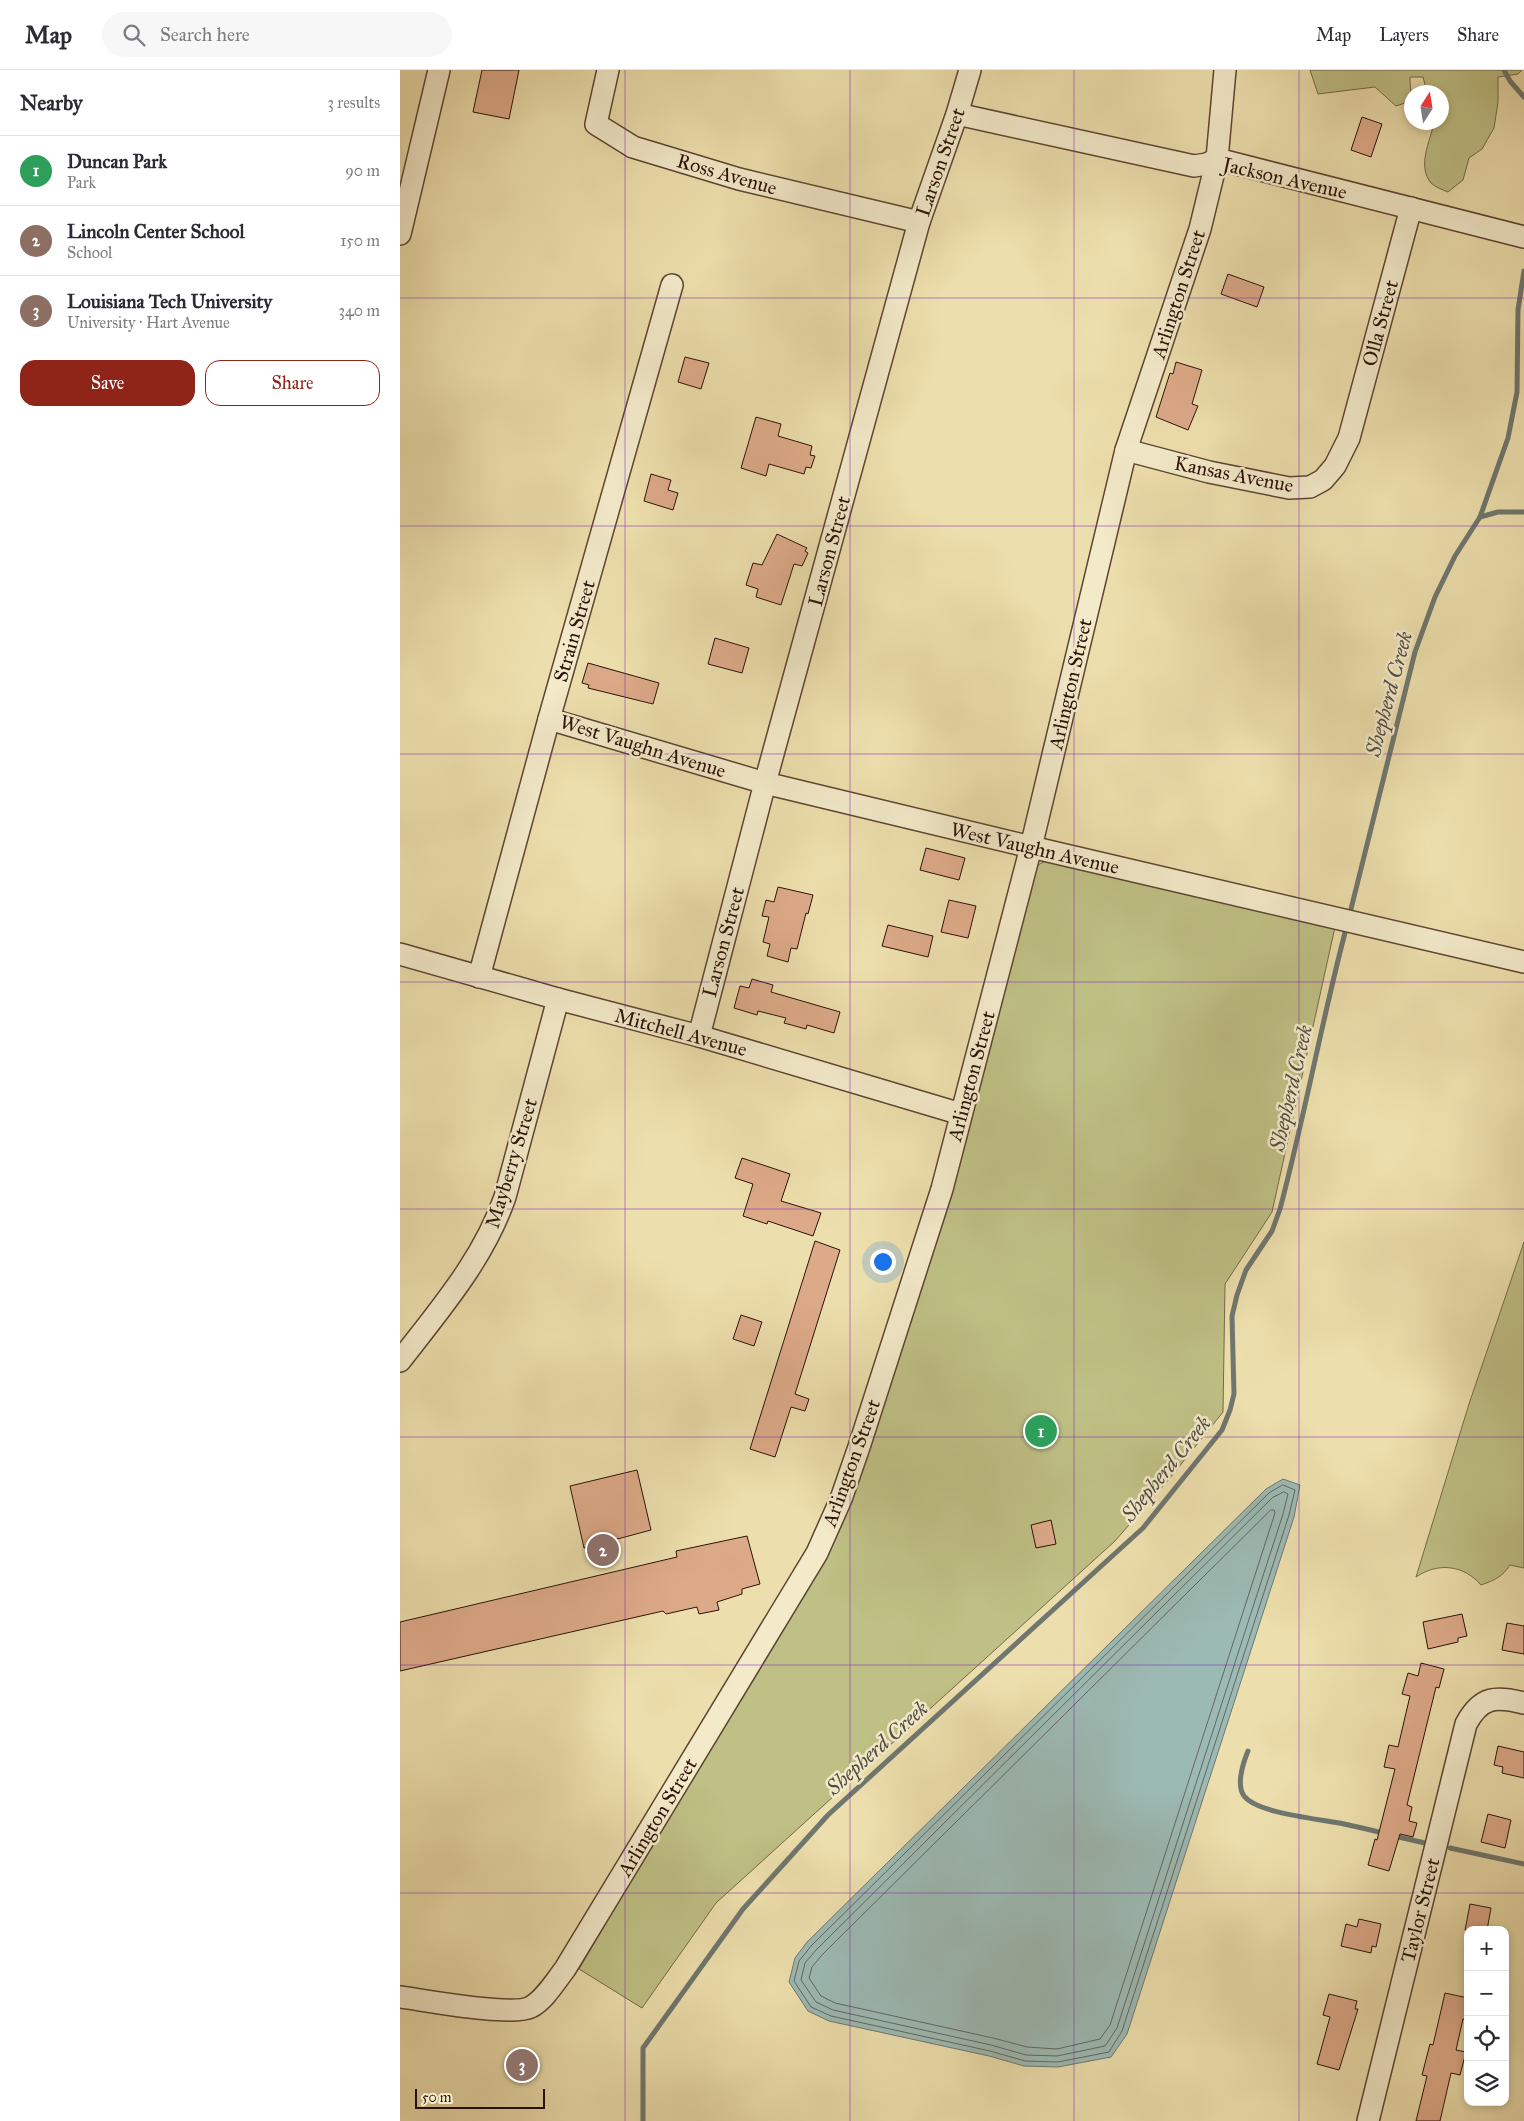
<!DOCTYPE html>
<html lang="en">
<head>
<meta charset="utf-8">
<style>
	body { margin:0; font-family:"IM FELL Great Primer",serif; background:#f7f7f7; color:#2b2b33 }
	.controls { position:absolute; right:15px; bottom:15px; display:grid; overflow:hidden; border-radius:10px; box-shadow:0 2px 8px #0003 }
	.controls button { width:45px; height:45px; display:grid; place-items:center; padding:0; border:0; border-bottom:1px solid #e1e1e2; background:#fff; color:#2b2b33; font:25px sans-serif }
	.compass { position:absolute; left:1004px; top:15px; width:45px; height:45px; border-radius:50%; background:#fff; box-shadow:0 2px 8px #0003; rotate:12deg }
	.scale { position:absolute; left:15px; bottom:12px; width:130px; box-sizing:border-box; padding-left:5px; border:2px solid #2b1208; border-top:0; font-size:14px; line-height:18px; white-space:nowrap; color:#2b1208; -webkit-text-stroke:4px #f3eaca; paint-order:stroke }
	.you { position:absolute; left:482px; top:1191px; width:18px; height:18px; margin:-12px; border:4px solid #fff; border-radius:50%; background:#1a73e8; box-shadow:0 0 0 8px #1a73e833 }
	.badge { display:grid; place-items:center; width:32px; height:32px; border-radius:50%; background:#8f2418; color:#fff; font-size:16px; font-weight:700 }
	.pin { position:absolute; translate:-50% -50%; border:2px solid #fff; box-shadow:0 1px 5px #0006 }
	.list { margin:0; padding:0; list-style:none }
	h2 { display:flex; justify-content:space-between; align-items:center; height:65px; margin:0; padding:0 20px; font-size:21px }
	h2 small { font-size:16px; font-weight:400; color:#7c7c81 }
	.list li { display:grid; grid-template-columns:32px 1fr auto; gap:15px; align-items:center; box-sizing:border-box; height:70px; padding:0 20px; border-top:1px solid #e1e1e2 }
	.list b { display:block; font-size:19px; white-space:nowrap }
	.list p { margin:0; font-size:16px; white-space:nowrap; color:#7c7c81 }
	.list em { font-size:16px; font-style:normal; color:#7c7c81 }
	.actions { display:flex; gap:10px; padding:15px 20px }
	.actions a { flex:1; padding:11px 0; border:1px solid #8f2418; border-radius:15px; text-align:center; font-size:18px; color:#8f2418 }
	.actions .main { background:#8f2418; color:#fff }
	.icon { flex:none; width:28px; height:28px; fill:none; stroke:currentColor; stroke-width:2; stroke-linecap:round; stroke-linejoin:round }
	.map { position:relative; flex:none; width:1124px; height:2051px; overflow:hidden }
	header { display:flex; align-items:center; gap:30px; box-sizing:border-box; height:70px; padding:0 25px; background:#fff; border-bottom:1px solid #e1e1e2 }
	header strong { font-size:24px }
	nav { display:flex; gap:28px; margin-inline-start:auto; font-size:18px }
	.search { width:350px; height:45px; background:#f7f7f7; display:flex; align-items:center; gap:12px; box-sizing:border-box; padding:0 18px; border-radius:28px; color:#7c7c81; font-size:19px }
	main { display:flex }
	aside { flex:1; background:#fff }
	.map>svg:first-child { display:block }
	.green { fill:#bfc085; stroke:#756946 }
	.water { fill:#9cbab4; stroke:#6f776f }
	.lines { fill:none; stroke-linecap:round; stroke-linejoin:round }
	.shore { stroke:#64665e; stroke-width:1 }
	.stream { stroke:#6f776f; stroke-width:5 }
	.building { fill:#ddaa89; stroke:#2b1208 }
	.street-casing { stroke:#5c4531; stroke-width:24 }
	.street { stroke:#f3eaca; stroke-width:21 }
	.grid { fill:none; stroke:#7b2cbf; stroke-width:1; stroke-opacity:0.55 }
	.labels { text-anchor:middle; stroke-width:5; stroke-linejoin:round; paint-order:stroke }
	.street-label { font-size:20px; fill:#2b1208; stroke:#f3eaca }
	.water-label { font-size:21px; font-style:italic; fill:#534d44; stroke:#f3eaca }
</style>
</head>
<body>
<header>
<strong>Map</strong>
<div class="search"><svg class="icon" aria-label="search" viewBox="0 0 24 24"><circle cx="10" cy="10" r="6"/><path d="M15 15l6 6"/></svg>Search here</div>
<nav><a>Map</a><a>Layers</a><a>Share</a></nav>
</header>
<main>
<aside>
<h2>Nearby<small>3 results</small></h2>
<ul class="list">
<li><span class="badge" style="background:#2e9e5b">1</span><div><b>Duncan Park</b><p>Park</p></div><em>90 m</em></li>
<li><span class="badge" style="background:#8d6e63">2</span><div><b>Lincoln Center School</b><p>School</p></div><em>150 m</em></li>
<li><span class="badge" style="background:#8d6e63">3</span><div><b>Louisiana Tech University</b><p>University · Hart Avenue</p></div><em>340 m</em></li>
</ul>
<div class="actions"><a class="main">Save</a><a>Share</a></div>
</aside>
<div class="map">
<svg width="1124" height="2051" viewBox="0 0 1124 2051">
	<rect width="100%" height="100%" fill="#eddfad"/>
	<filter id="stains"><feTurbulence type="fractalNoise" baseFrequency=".004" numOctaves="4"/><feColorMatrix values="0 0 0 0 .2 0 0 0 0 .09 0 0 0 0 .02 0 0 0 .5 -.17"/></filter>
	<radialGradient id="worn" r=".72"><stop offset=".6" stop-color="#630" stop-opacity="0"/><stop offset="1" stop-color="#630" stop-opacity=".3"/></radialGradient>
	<g class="green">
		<path d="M 910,0 L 1122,0 L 1118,4 L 1098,7 L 1098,32 L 1094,58 L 1082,79 L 1069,88 L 1063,110 L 1048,122 C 1043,120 1035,117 1031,113 C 1017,96 1030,71 1034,53 L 1042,52 L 1042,22 L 1027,22 L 1023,7 L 1010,7 L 1011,31 L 996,36 L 975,17 L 918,24 Z"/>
		<path d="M 647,790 L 935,857 L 872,1142 L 825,1214 L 823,1342 L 770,1408 L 715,1471 L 316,1833 L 242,1938 L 179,1899 L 435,1464 L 634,803 L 638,795 Z"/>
		<path d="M 1124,1172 L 1124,1498 L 1110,1495 C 1102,1507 1095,1510 1081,1515 C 1064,1495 1038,1492 1016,1507 L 1069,1334 Z"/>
	</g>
	<path class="water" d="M 883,1409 L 900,1415 L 894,1447 L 727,1964 L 711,1987 L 658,1997 L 624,1996 L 589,1986 L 429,1951 L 408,1941 L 389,1912 L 395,1888 L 407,1872 L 866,1419 Z"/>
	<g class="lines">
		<g class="shore">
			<path d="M 883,1415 L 895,1420 L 889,1445 L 722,1961 L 709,1982 L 658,1992 L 625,1991 L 590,1981 L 431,1946 L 411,1937 L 394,1911 L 399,1891 L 411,1876 L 869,1423 Z"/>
			<path d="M 884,1422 L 888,1424 L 883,1444 L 717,1958 L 705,1976 L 657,1986 L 626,1985 L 591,1975 L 433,1940 L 416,1932 L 401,1910 L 405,1893 L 416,1880 L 872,1428 Z"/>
			<path d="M 871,1440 L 874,1440 L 875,1443 L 710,1955 L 700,1969 L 657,1979 L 627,1977 L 593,1968 L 435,1933 L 421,1926 L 409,1908 L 412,1897 L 422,1885 Z"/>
		</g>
		<g class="stream">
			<path d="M 1104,0 L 1110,11 L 1124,27"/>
			<path d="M 1080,447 L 1098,442 L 1124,442"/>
			<path d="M 949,847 L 1015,582 L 1035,527 L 1055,486 L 1080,447 L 1108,368 L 1117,322 L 1118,240 L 1124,201"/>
			<path d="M 848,1681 C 843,1693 836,1715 844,1726 C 858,1744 922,1749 944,1754 C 958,1757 972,1760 986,1764"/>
			<path d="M 994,1766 L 1025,1773"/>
			<path d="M 1050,1778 L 1124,1794"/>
			<path d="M 243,2051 L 243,1978 L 343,1839 L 428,1745 L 743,1458 L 822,1360 L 830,1340 L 834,1324 L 832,1246 L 837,1225 L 846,1200 L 872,1161 L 880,1139 C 905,1045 922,949 947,855"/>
		</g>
	</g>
	<g class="building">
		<path d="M 82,0 L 119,0 L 109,49 L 73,42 Z"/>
		<path d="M 962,47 L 982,54 L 971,87 L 951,80 Z"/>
		<path d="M 828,204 L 864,217 L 857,237 L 821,224 Z"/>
		<path d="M 285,287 L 309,293 L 301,319 L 278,312 Z"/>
		<path d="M 776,292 L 802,300 L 792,334 L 798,336 L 788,360 L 756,347 L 770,303 L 773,304 Z"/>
		<path d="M 356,347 L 381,354 L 378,366 L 412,376 L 410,385 L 415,386 L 411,398 L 406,397 L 404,404 L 369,394 L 366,406 L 341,398 Z"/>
		<path d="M 251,404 L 271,410 L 268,420 L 278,423 L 273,440 L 244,431 Z"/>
		<path d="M 377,464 L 407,478 L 405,481 L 408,483 L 402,496 L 394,494 L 381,535 L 356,527 L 358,519 L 346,515 L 353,493 L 362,495 Z"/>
		<path d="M 315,568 L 349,578 L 342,603 L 308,594 Z"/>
		<path d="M 188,593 L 259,613 L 253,634 L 188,618 L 189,615 L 182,613 Z"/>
		<path d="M 526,778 L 565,788 L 559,810 L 520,800 Z"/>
		<path d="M 378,817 L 413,825 L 408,844 L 406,843 L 397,879 L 391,878 L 388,892 L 367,886 L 370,874 L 363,872 L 369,847 L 362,846 L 366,830 L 374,832 Z"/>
		<path d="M 549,830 L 576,836 L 568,868 L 541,862 Z"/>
		<path d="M 488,855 L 533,866 L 528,887 L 482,876 Z"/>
		<path d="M 352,909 L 373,915 L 371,922 L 440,942 L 434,963 L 407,955 L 406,959 L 384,953 L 386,948 L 358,941 L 357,945 L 334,938 L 340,916 L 349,918 Z"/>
		<path d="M 342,1088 L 390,1104 L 381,1131 L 421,1143 L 413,1166 L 368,1151 L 367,1154 L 343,1146 L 353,1114 L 335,1108 Z"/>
		<path d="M 415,1171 L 440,1180 L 395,1324 L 409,1329 L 405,1341 L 391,1337 L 375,1387 L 350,1379 Z"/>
		<path d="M 341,1245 L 362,1252 L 354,1276 L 333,1269 Z"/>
		<path d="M 237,1400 L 251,1460 L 184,1478 L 170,1416 Z"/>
		<path d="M 651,1450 L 656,1474 L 636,1478 L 631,1455 Z"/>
		<path d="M 347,1466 L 360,1514 L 342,1519 L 342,1524 L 317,1532 L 319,1540 L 299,1544 L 297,1537 L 266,1544 L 263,1541 L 0,1601 L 0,1552 L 277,1487 L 276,1481 Z"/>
		<path d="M 1062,1544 L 1067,1566 L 1058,1568 L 1058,1572 L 1028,1579 L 1023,1552 Z"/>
		<path d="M 1107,1553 L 1124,1556 L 1124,1584 L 1102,1580 Z"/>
		<path d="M 1021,1593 L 1044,1599 L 1039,1618 L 1036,1617 L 1007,1735 L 1012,1737 L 1009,1751 L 1017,1753 L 1013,1767 L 1000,1764 L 989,1801 L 968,1795 L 975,1769 L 977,1770 L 995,1699 L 984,1697 L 989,1675 L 998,1677 L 1010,1626 L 1002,1624 L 1008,1603 L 1018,1606 Z"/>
		<path d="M 1098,1676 L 1124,1682 L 1124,1708 L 1102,1703 L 1103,1697 L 1094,1695 Z"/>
		<path d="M 1088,1744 L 1111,1750 L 1105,1778 L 1081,1772 Z"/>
		<path d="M 1070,1834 L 1091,1838 L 1087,1860 L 1065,1860 Z"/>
		<path d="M 959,1849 L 981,1854 L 976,1877 L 972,1876 L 971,1883 L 941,1876 L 946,1854 L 957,1857 Z"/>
		<path d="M 1045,1923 L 1068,1928 L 1068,1951 L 1063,1949 L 1056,1980 L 1066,1982 L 1060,2005 L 1051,2003 L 1040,2051 L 1016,2051 L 1027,2006 L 1022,2005 L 1030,1974 L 1033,1975 Z"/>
		<path d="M 929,1924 L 957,1931 L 955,1939 L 958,1939 L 939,2000 L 917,1994 L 930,1947 L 923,1945 Z"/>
	</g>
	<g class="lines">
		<g class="street-casing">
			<g id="street">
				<path d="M 208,0 L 196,54 L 233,77 L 339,109 L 519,152"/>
				<path d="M 557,44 L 794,96 L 807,94 L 817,89 L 1124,167"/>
				<path d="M 0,164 L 39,0"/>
				<path d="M 726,380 L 809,402 L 889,418 L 910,417 L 923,410 L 935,396 L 949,368 L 1011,138"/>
				<path d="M 149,649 L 365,713 L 631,777 L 1124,892"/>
				<path d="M 0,884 L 158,929 L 299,966 L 561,1044"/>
				<path d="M 79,907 L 149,649 L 272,215"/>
				<path d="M 299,966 L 365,713 L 519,152 L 557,44 L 570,0"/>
				<path d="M 0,1291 C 40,1239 83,1190 105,1127 L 158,929"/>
				<path d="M 0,1927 C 24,1930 112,1947 131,1937 C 145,1929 155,1912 165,1899 L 417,1483 L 441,1429 L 459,1377 L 542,1119 L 631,777 L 726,380 L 800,159 L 817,89 L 825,0"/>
				<path d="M 968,2051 L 1066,1654 C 1081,1626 1096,1626 1124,1633"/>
			</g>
		</g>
		<use href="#street" class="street"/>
	</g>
	<path class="grid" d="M 225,0 L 225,2051M 450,0 L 450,2051M 674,0 L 674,2051M 899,0 L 899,2051M 0,228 L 1124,228M 0,456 L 1124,456M 0,684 L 1124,684M 0,912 L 1124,912M 0,1139 L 1124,1139M 0,1367 L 1124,1367M 0,1595 L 1124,1595M 0,1823 L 1124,1823"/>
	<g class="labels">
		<g class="street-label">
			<text transform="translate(540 92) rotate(-71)" y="7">Larson Street</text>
			<text transform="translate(327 104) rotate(16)" y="7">Ross Avenue</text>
			<text transform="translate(885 108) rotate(13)" y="7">Jackson Avenue</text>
			<text transform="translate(778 224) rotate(-72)" y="7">Arlington Street</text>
			<text transform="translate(980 253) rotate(-75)" y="7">Olla Street</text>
			<text transform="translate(834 404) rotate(11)" y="7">Kansas Avenue</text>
			<text transform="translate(429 481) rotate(-75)" y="7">Larson Street</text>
			<text transform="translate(174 561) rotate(-74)" y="7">Strain Street</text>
			<text transform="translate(670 614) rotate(-77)" y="7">Arlington Street</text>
			<text transform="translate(243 676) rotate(17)" y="7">West Vaughn Avenue</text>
			<text transform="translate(635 778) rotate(13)" y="7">West Vaughn Avenue</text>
			<text transform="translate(323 872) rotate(-75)" y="7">Larson Street</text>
			<text transform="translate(281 962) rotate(15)" y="7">Mitchell Avenue</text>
			<text transform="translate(571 1006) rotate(-75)" y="7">Arlington Street</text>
			<text transform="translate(111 1093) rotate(-73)" y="7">Mayberry Street</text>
			<text transform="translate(451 1393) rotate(-70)" y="7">Arlington Street</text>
			<text transform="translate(257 1747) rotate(-59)" y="7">Arlington Street</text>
			<text transform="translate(1020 1840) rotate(-76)" y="7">Taylor Street</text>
		</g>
		<g class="water-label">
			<text transform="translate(989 624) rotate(-75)" y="7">Shepherd Creek</text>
			<text transform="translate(891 1018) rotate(-77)" y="7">Shepherd Creek</text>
			<text transform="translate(766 1399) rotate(-51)" y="7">Shepherd Creek</text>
			<text transform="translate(477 1678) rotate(-42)" y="7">Shepherd Creek</text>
		</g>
	</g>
	<rect width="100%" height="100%" filter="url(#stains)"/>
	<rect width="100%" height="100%" fill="url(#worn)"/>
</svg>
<div class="controls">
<button>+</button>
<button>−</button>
<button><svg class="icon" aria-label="locate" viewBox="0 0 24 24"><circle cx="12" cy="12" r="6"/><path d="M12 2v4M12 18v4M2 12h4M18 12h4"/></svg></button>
<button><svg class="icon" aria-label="layers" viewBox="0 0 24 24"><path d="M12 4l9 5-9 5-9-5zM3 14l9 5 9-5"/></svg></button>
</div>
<svg class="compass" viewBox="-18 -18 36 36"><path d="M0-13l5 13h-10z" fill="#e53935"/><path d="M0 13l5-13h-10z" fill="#7c7c81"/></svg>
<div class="scale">50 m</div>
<div class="you"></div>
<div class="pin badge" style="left:641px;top:1361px;background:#2e9e5b">1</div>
<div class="pin badge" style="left:203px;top:1480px;background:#8d6e63">2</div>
<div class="pin badge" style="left:122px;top:1995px;background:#8d6e63">3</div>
</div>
</main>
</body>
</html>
